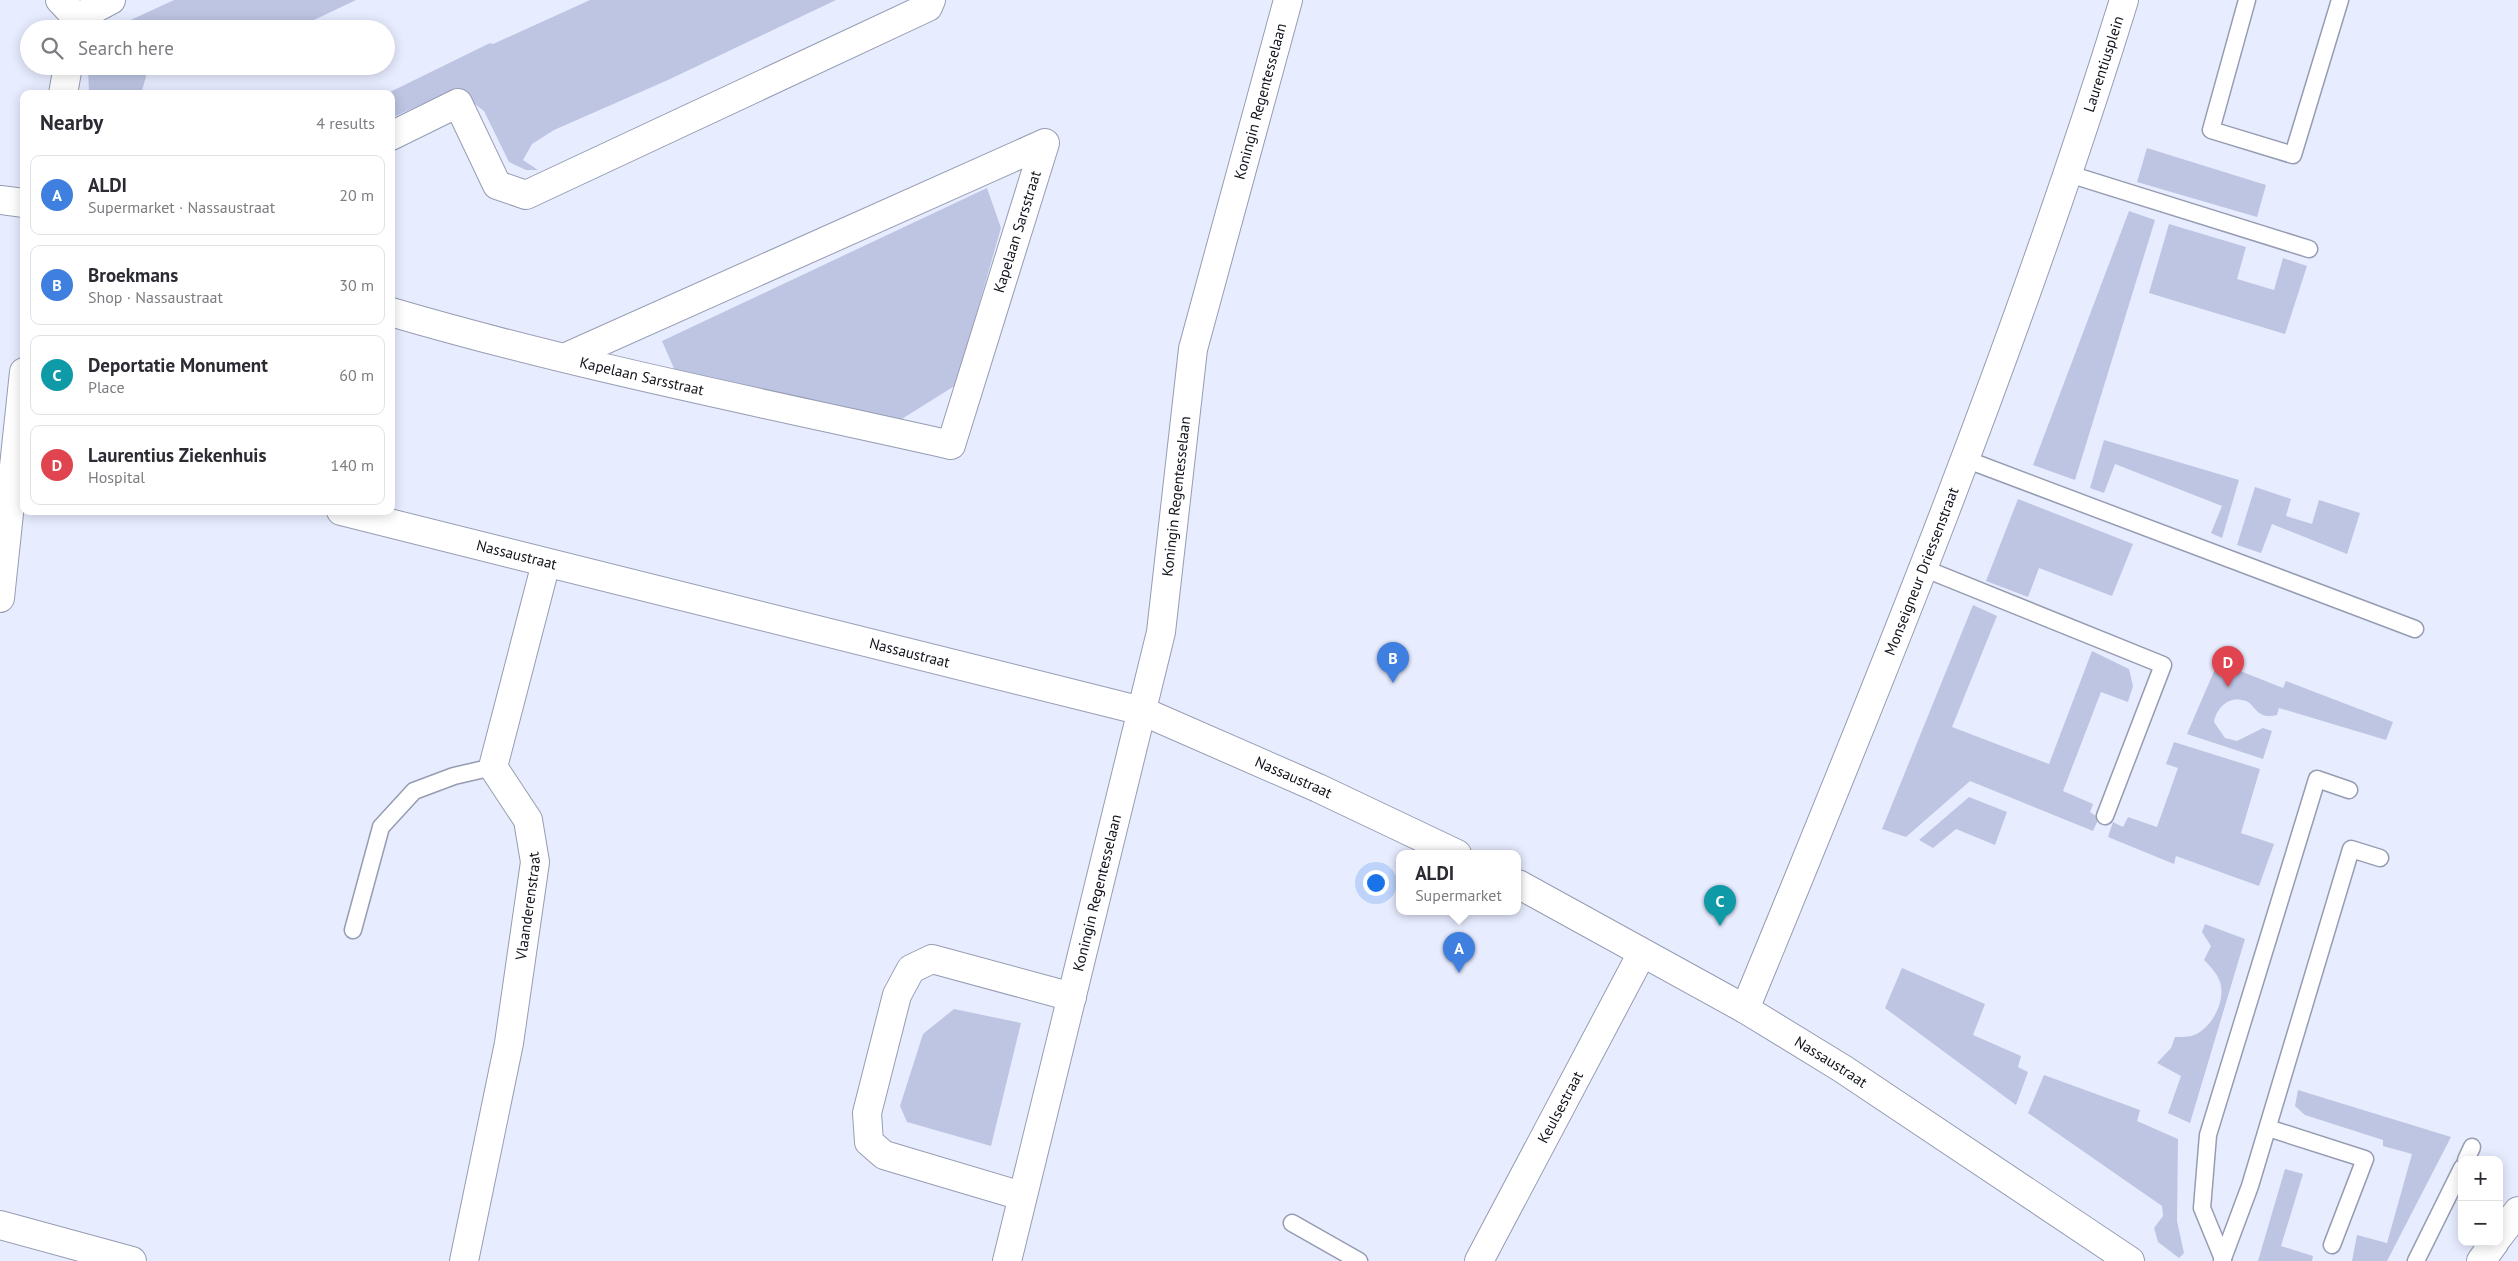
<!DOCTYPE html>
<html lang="en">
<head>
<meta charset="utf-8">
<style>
	body { margin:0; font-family:"PT Sans",sans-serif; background:#f7f7f7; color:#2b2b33 }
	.controls { position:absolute; right:15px; bottom:15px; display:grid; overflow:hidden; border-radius:10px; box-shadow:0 2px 12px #0003 }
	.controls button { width:45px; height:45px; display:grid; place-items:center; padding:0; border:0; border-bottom:1px solid #e1e1e2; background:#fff; color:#2b2b33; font:25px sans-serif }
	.you { position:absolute; left:1375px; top:882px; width:18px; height:18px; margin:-12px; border:4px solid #fff; border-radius:50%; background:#1a73e8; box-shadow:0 0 0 8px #1a73e833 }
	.badge { display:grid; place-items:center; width:32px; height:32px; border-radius:50%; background:#4e630e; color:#fff; font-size:16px; font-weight:700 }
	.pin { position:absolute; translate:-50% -41px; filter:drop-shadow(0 1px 2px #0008) }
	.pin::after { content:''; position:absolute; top:26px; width:18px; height:15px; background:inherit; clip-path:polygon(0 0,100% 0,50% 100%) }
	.popup { position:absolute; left:1396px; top:850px; width:125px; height:65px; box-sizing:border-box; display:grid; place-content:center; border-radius:10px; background:#fff; filter:drop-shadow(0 1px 4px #0005); font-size:16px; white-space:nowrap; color:#7c7c81 }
	.popup b { font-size:19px; color:#2b2b33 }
	.popup::after { content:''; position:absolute; left:50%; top:100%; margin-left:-10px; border:10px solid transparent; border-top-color:#fff }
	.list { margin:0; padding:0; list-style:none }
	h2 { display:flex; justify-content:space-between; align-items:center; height:65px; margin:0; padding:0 20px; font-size:21px }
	h2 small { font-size:16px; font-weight:400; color:#7c7c81 }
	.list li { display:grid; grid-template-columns:32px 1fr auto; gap:15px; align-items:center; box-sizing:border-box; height:80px; margin:0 10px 10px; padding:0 10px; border:1px solid #e1e1e2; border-radius:10px }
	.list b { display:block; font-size:19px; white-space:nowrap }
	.list p { margin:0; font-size:16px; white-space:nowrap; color:#7c7c81 }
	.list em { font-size:16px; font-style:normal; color:#7c7c81 }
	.icon { flex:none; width:28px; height:28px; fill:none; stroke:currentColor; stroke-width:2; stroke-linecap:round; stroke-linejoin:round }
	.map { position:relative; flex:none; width:2518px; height:1261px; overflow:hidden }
	.search { position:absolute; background:#fff; box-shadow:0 2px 12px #0003; left:20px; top:20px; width:375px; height:55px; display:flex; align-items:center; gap:12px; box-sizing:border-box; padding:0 18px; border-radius:28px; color:#7c7c81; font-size:19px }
	.panel { position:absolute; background:#fff; box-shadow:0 2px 12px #0003; left:20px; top:90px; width:375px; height:425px; border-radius:10px }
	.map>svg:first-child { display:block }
	.green { fill:#bdc5e3 }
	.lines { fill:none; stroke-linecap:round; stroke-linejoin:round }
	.service-casing { stroke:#969cb2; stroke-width:19 }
	.minor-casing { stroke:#969cb2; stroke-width:30 }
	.service { stroke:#fff; stroke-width:16 }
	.minor { stroke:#fff; stroke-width:28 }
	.labels { text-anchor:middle; stroke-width:5; stroke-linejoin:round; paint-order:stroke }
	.street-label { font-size:15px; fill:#10121a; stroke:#e7ecff }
</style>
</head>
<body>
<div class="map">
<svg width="2518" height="1261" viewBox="0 0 2518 1261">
	<rect width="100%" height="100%" fill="#e7ecff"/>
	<g class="green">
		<path d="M 174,0 L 356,0 L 295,29 L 195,29 L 160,20 L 158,29 L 111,29 Z"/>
		<path d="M 590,0 L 836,0 L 668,80 L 554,130 L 532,144 L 523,160 L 538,170 L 526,170 L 509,162 L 484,111 L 466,97 L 445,94 L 391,118 L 391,94 L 386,94 L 490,43 L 493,44 Z"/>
		<path d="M 88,66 L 149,66 L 141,94 L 89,94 Z"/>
		<path d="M 2147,148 L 2266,185 L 2257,217 L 2137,182 Z"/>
		<path d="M 987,188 L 1001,228 L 956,385 L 889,427 L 676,373 L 662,341 Z"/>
		<path d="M 2129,211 L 2155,220 L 2075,480 L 2033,465 Z"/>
		<path d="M 2169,224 L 2246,247 L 2237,279 L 2274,290 L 2283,258 L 2307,266 L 2285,334 L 2149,293 Z"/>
		<path d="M 2104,440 L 2239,480 L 2222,538 L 2211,533 L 2222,506 L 2115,464 L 2104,493 L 2090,488 Z"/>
		<path d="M 2255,487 L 2291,499 L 2286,516 L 2312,524 L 2319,500 L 2360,513 L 2347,554 L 2272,524 L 2261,553 L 2237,545 Z"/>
		<path d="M 2018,499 L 2133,544 L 2112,596 L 2039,568 L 2028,597 L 1986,581 Z"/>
		<path d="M 1973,605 L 1997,616 L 1952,727 L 2049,764 L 2092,651 L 2129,669 L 2133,686 L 2128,702 L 2101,692 L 2063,791 L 2093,804 L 2090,812 L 2099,818 L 2093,831 L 1970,781 L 1906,837 L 1882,829 Z"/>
		<path d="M 2225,665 L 2283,688 L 2286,681 L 2393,722 L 2386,740 L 2279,708 L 2277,715 C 2272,716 2266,717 2261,714 C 2255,711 2252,703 2246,701 C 2229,695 2217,707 2214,722 L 2225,738 L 2237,741 L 2263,728 L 2272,731 L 2263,759 L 2187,734 L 2215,669 L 2222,672 Z"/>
		<path d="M 2174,742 L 2260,769 L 2241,833 L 2274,844 L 2259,886 L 2176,856 L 2174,864 L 2108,837 L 2113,822 L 2123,827 L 2128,817 L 2157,827 L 2178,768 L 2166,764 Z"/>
		<path d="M 1969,797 L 2007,812 L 1995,845 L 1956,829 L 1933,848 L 1919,840 Z"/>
		<path d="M 2205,924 L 2245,939 L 2190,1123 L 2168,1113 L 2181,1076 L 2157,1063 L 2171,1048 L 2175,1037 C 2181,1037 2189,1037 2194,1035 C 2212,1028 2226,1001 2220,982 C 2217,973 2210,966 2204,960 L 2211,946 L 2202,932 Z"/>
		<path d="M 1902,968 L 1985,1004 L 1973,1035 L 2021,1056 L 2018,1067 L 2028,1072 L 2016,1105 L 1885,1008 Z"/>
		<path d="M 954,1009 L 1021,1023 L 991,1146 L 907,1122 L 900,1106 L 923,1034 Z"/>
		<path d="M 2044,1075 L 2140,1110 L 2137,1121 L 2178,1139 L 2177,1221 L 2184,1253 L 2179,1258 L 2158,1242 L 2154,1228 L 2163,1216 L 2162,1206 L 2028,1113 Z"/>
		<path d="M 2298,1090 L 2451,1137 L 2387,1261 L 2352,1261 L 2357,1235 L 2387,1243 L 2412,1154 L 2383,1146 L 2383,1140 L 2305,1115 L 2295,1106 Z"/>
		<path d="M 2285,1169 L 2303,1174 L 2281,1246 L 2313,1256 L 2312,1261 L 2258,1261 Z"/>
	</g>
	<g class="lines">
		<g class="service-casing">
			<g id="service">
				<path d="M 2247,0 L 2211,130 L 2293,155 L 2340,0"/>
				<path d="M 2069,174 L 2309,249"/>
				<path d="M 1965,459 L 2415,629"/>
				<path d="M 1923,568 L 2163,665 L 2105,816"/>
				<path d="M 353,930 L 381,827 L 414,791 L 454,776 L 493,767"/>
				<path d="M 2268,1128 L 2365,1159 L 2332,1245"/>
				<path d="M 2466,1160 L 2472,1147"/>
				<path d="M 1292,1223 L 1359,1261"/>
				<path d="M 2223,1259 L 2202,1208 L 2208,1135 L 2317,779 L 2349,790"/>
				<path d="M 2222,1261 L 2250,1186 L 2351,849 L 2380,858"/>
				<path d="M 2416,1261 L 2462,1168"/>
			</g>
		</g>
		<g class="minor-casing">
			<g id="minor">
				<path d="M 60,0 L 77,18"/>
				<path d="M 77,18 L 111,0"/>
				<path d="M 63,94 L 68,66"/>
				<path d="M 391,136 L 458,103 L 497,185 L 526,195 L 928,7 L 931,0"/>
				<path d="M 0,200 L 24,203"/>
				<path id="s1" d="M 391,312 C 575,366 764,403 951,445 L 1045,143 L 564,358"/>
				<path id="s2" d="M 341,511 L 1142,711 L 1318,788 L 1457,854"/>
				<path d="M 0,598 L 24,372"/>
				<path id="s3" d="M 1518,884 L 1745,1009 L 1843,1069 L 2130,1261"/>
				<path id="s4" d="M 1745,1009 C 1882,677 2018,343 2124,0"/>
				<path d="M 1022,1196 L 884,1155 L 869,1142 L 867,1113 L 897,995 L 911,969 L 932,959 L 1072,997"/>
				<path d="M 0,1225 L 132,1261"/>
				<path d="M 2499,1236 L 2518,1211"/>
				<path id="s5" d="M 464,1261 L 509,1043 L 535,862 L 528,820 L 493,767 L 546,563"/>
				<path id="s6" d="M 1007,1261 L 1161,632 L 1193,349 L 1288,0"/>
				<path id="s7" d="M 1479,1261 L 1642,953"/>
				<path d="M 2481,1261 L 2495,1242"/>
			</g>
		</g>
		<use href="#service" class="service"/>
		<use href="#minor" class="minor"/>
	</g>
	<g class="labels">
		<g class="street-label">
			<text dy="5" stroke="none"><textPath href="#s4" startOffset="1011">Laurentiusplein</textPath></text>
			<text dy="5" stroke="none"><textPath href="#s6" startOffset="1189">Koningin Regentesselaan</textPath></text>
			<text dy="5" stroke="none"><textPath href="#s1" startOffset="799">Kapelaan Sarsstraat</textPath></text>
			<text dy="5" stroke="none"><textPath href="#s1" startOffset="259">Kapelaan Sarsstraat</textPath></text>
			<text dy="5" stroke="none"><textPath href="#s6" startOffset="784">Koningin Regentesselaan</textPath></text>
			<text dy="5" stroke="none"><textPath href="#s2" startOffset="181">Nassaustraat</textPath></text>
			<text dy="5" stroke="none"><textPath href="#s4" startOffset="472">Monseigneur Driessenstraat</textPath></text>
			<text dy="5" stroke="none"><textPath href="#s2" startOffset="586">Nassaustraat</textPath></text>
			<text dy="5" stroke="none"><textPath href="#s2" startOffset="991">Nassaustraat</textPath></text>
			<text dy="5" stroke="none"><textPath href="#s6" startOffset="379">Koningin Regentesselaan</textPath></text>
			<text dy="5" stroke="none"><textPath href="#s5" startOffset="361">Vlaanderenstraat</textPath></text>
			<text dy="5" stroke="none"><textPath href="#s3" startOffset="360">Nassaustraat</textPath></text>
			<text dy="5" stroke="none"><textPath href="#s7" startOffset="174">Keulsestraat</textPath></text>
		</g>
	</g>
</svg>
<div class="controls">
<button>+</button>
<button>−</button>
</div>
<div class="you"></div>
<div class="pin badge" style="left:1459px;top:973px;background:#3f7fe0">A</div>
<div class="popup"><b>ALDI</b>Supermarket</div>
<div class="pin badge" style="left:1393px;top:683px;background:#3f7fe0">B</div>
<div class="pin badge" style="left:1720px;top:926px;background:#0f9aa8">C</div>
<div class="pin badge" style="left:2228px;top:687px;background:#e0444e">D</div>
<div class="search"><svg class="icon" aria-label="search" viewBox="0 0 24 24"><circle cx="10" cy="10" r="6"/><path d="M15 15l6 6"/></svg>Search here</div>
<section class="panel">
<h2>Nearby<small>4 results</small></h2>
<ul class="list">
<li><span class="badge" style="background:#3f7fe0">A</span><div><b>ALDI</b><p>Supermarket · Nassaustraat</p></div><em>20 m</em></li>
<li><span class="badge" style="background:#3f7fe0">B</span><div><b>Broekmans</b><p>Shop · Nassaustraat</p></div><em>30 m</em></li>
<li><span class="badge" style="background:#0f9aa8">C</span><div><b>Deportatie Monument</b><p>Place</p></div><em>60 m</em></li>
<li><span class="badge" style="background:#e0444e">D</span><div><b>Laurentius Ziekenhuis</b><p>Hospital</p></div><em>140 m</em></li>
</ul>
</section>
</div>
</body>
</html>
